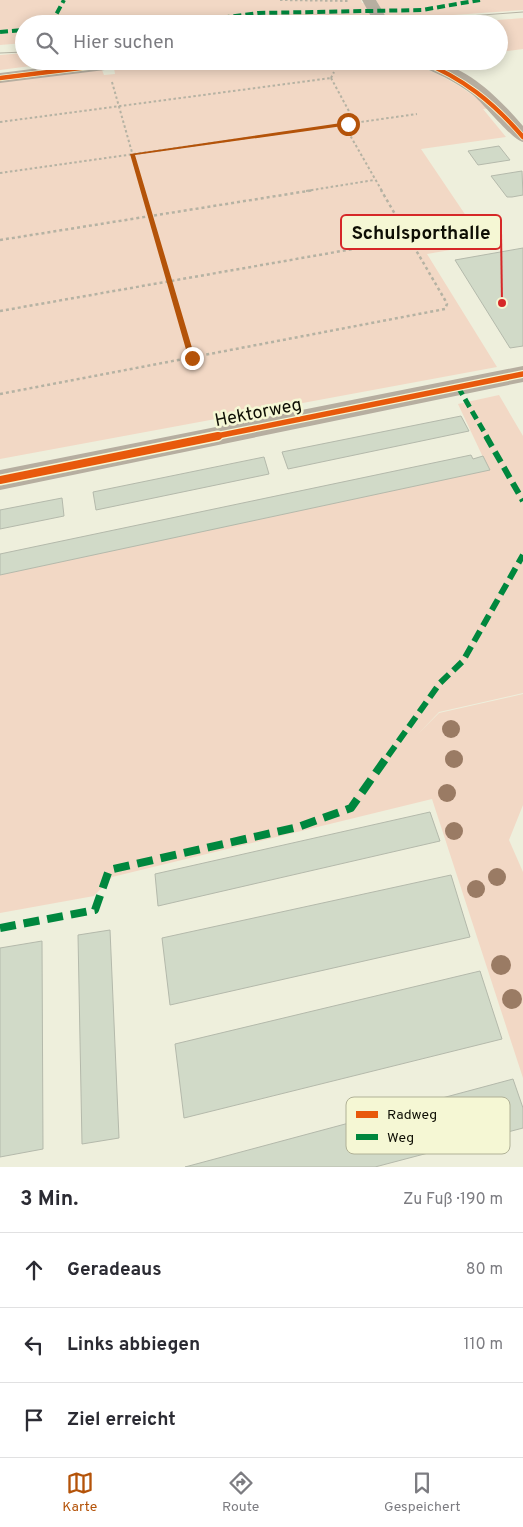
<!DOCTYPE html>
<html lang="de">
<head>
<meta charset="utf-8">
<style>
	body { margin:0; font-family:Overpass,sans-serif; background:#f2f2f3; color:#2b2b33 }
	.stop { position:absolute; width:15px; height:15px; margin:-11px; border:4px solid #b45309; border-radius:50%; background:#fff }
	.stop.end { background:#b45309; border-color:#fff; box-shadow:0 1px 5px #0008 }
	.list { margin:0; padding:0; list-style:none }
	h2 { display:flex; justify-content:space-between; align-items:center; height:65px; margin:0; padding:0 20px; font-size:21px }
	h2 small { font-size:16px; font-weight:400; color:#7c7c81 }
	.list li { display:grid; grid-template-columns:32px 1fr auto; gap:15px; align-items:center; box-sizing:border-box; height:75px; padding:0 20px; border-top:1px solid #e1e1e2 }
	.list b { display:block; font-size:19px; white-space:nowrap }
	.list em { font-size:16px; font-style:normal; color:#7c7c81 }
	.icon { flex:none; width:28px; height:28px; fill:none; stroke:currentColor; stroke-width:2; stroke-linecap:round; stroke-linejoin:round }
	.map { position:relative; flex:none; width:523px; height:1167px; overflow:hidden }
	.search { position:absolute; background:#fff; box-shadow:0 2px 12px #0003; left:15px; right:15px; top:15px; height:55px; display:flex; align-items:center; gap:12px; box-sizing:border-box; padding:0 18px; border-radius:28px; color:#7c7c81; font-size:19px }
	.sheet { height:290px; background:#fff }
	nav { display:flex; justify-content:space-around; align-items:center; box-sizing:border-box; height:70px; border-top:1px solid #e1e1e2; background:#fff; font-size:14px; color:#7c7c81 }
	nav a { display:grid; justify-items:center; gap:2px }
	nav .on { color:#b45309 }
	.map>svg:first-child { display:block }
	.green { fill:#f2d8c5 }
	.building { fill:#d1dac8; stroke:#b4b9ab }
	.lines { fill:none; stroke-linecap:round; stroke-linejoin:round }
	.path-far1 { stroke:#b5b2a3; stroke-width:2; stroke-dasharray:2.5 2.5; stroke-linecap:butt }
	.path { stroke:#b5b2a3; stroke-width:2.5; stroke-dasharray:3 3; stroke-linecap:butt }
	.minor { fill:#b6aea0; fill-rule:evenodd }
	.tram { stroke:#b7b4a5; stroke-width:1 }
	.quiet-far3 { stroke:#00873e; stroke-width:4; stroke-dasharray:8 4; stroke-linecap:butt }
	.quiet-far2 { stroke:#00873e; stroke-width:5; stroke-dasharray:9 5; stroke-linecap:butt }
	.quiet-far1 { stroke:#00873e; stroke-width:6; stroke-dasharray:12 6; stroke-linecap:butt }
	.quiet { stroke:#00873e; stroke-width:8; stroke-dasharray:16 8; stroke-linecap:butt }
	.cycleway-far2-casing { stroke:#f5f7d4; stroke-width:6 }
	.cycleway-far1-casing { stroke:#f5f7d4; stroke-width:8 }
	.cycleway-casing { stroke:#f5f7d4; stroke-width:11 }
	.cycleway-far2 { stroke:#e8590c; stroke-width:4.5 }
	.cycleway-far1 { stroke:#e8590c; stroke-width:5.5 }
	.cycleway { stroke:#e8590c; stroke-width:8 }
	.tree { fill:#9a7b64 }
	.route { fill:#b45309 }
	.labels { text-anchor:middle; stroke-width:5; stroke-linejoin:round; paint-order:stroke }
	.street-label { font-size:18px; fill:#0e0e04; stroke:#f5f7d4 }
	.key { fill:#f5f7d4; stroke:#b0b196; stroke-width:1 }
	.key-label { font-size:14px; fill:#0e0e04 }
	.leader { fill:none; stroke:#d62828; stroke-width:2 }
	.callout-dot { fill:#d62828; stroke:#f5f7d4; stroke-width:2 }
	.callout { fill:#f5f7d4; stroke:#d62828; stroke-width:2 }
	.callout-label { font-size:19px; text-anchor:middle; font-weight:bold; fill:#0e0e04 }
</style>
</head>
<body>
<div class="map">
<svg width="523" height="1167" viewBox="0 0 523 1167">
	<rect width="100%" height="100%" fill="#eeefdc"/>
	<g class="green">
		<path d="M 0,0 L 361,0 L 362,3 L 378,3 L 376,0 L 523,0 L 523,10 L 325,24 L 24,24 L 24,43 L 0,45 Z"/>
		<path d="M 523,18 L 523,49 L 499,52 L 499,24 L 450,24 Z"/>
		<path d="M 24,53 L 24,61 L 69,61 L 0,70 L 0,55 Z"/>
		<path d="M 166,61 L 403,61 C 435,70 463,86 489,108 L 483,109 L 506,137 L 421,149 L 485,244 L 427,254 L 497,367 L 0,459 L 0,81 L 102,70 L 104,75 L 115,74 L 114,68 Z"/>
		<path d="M 499,395 L 523,436 L 523,693 L 439,712 L 418,734 L 439,713 L 523,694 L 523,805 L 509,840 L 523,872 L 523,1078 L 432,799 L 112,877 L 94,896 L 0,913 L 0,575 L 489,470 L 458,404 Z"/>
	</g>
	<g class="building">
		<path d="M 499,146 L 510,160 L 478,165 L 468,151 Z"/>
		<path d="M 522,171 L 523,195 L 512,197 L 507,197 L 491,176 Z"/>
		<path d="M 523,248 L 523,346 L 510,348 L 455,260 Z"/>
		<path d="M 461,416 L 469,431 L 288,469 L 282,452 Z"/>
		<path d="M 471,455 L 473,459 L 483,456 L 490,470 L 0,575 L 0,554 Z"/>
		<path d="M 264,457 L 269,474 L 96,510 L 93,492 Z"/>
		<path d="M 62,498 L 64,516 L 0,529 L 0,510 Z"/>
		<path d="M 430,812 L 440,841 L 158,906 L 155,874 Z"/>
		<path d="M 451,875 L 470,937 L 170,1005 L 162,938 Z"/>
		<path d="M 110,930 L 119,1138 L 82,1144 L 78,935 Z"/>
		<path d="M 42,941 L 43,1149 L 0,1157 L 0,948 Z"/>
		<path d="M 480,971 L 502,1039 L 184,1118 L 175,1044 Z"/>
		<path d="M 513,1079 L 523,1108 L 523,1128 L 375,1167 L 185,1167 Z"/>
	</g>
	<g class="lines">
		<g class="path-far1">
			<path d="M 280,0 L 349,1"/>
			<path d="M 331,78 L 334,72"/>
			<path d="M 331,78 L 351,115 L 347,130 L 382,191"/>
			<path d="M 112,82 L 143,191"/>
			<path d="M 0,122 L 331,78"/>
			<path d="M 0,173 L 417,114"/>
			<path d="M 306,191 L 374,180"/>
		</g>
		<g class="path">
			<path d="M 143,190 L 191,358"/>
			<path d="M 0,240 L 314,190"/>
			<path d="M 0,311 L 410,239"/>
			<path d="M 0,394 L 445,309 L 447,304 L 445,300 L 381,190"/>
		</g>
		<g class="minor">
			<path d="M 362,0 L 376,0 L 390,24 L 375,24 Z"/>
			<path d="M 96,61 L 145,61 L 137,66 L 0,83 L 0,73 Z"/>
			<path d="M 412,61 C 420,61 429,60 436,62 C 470,69 501,100 523,126 L 523,142 C 512,140 485,105 473,95 C 455,81 435,72 414,64 Z"/>
			<path d="M 523,366 L 523,382 L 0,490 L 0,470 Z"/>
		</g>
		<g class="tram">
			<path d="M 361,24 L 523,12"/>
			<path d="M 0,53 L 24,52"/>
		</g>
		<g class="quiet-far3">
			<path d="M 51,24 L 64,0"/>
			<path d="M 174,24 L 258,13 L 422,10 L 480,0"/>
			<path d="M 0,32 L 24,30"/>
		</g>
		<path class="quiet-far2" d="M 458,387 L 487,437"/>
		<g class="quiet-far1">
			<path d="M 486,436 L 523,501"/>
			<path d="M 388,756 L 440,683 L 463,661 L 523,555"/>
		</g>
		<path class="quiet" d="M 0,928 L 95,910 L 109,870 L 298,827 L 351,808 L 389,754"/>
		<g class="cycleway-far2-casing">
			<g id="cycleway-far2">
				<path d="M 420,61 C 463,78 493,102 523,137"/>
				<path d="M 0,78 L 137,61"/>
			</g>
		</g>
		<g class="cycleway-far1-casing">
			<path id="cycleway-far1" d="M 212,437 L 523,374"/>
		</g>
		<g class="cycleway-casing">
			<path id="cycleway" d="M 0,480 L 218,436"/>
		</g>
		<use href="#cycleway-far2" class="cycleway-far2"/>
		<use href="#cycleway-far1" class="cycleway-far1"/>
		<use href="#cycleway" class="cycleway"/>
	</g>
	<g class="tree">
		<circle cx="451" cy="729" r="9"/>
		<circle cx="454" cy="759" r="9"/>
		<circle cx="447" cy="793" r="9"/>
		<circle cx="454" cy="831" r="9"/>
		<circle cx="497" cy="877" r="9"/>
		<circle cx="476" cy="889" r="9"/>
		<circle cx="501" cy="965" r="10"/>
		<circle cx="512" cy="999" r="10"/>
	</g>
	<path class="route" d="M 348,122 L 350,125 L 135,155 L 195,358 L 189,360 L 130,154 Z"/>
	<g class="labels">
		<g class="street-label">
			<text transform="translate(258 412) rotate(-11)" y="6">Hektorweg</text>
		</g>
	</g>
	<rect x="346" y="1097" width="164" height="57" rx="8" class="key"/>
	<rect x="356" y="1111" width="22" height="7" fill="#e8590c"/>
	<rect x="356" y="1134" width="22" height="6" fill="#00873e"/>
	<g class="key-label">
		<text x="387" y="1119">Radweg</text>
		<text x="387" y="1142">Weg</text>
	</g>
	<path class="leader" d="M502 303L501 232"/>
	<circle class="callout-dot" cx="502" cy="303" r="5"/>
	<rect class="callout" x="341" y="215" width="160" height="34" rx="5"/>
	<g class="callout-label">
		<text x="421" y="239">Schulsporthalle</text>
	</g>
</svg>
<div class="stop" style="left:348px;top:124px"></div>
<div class="stop end" style="left:192px;top:358px"></div>
<div class="search"><svg class="icon" aria-label="search" viewBox="0 0 24 24"><circle cx="10" cy="10" r="6"/><path d="M15 15l6 6"/></svg>Hier suchen</div>
</div>
<section class="sheet">
<h2>3 Min.<small>Zu Fuß · 190 m</small></h2>
<ul class="list">
<li><svg class="icon" aria-label="ahead" viewBox="0 0 24 24"><path d="M12 20V5M6 11l6-6 6 6"/></svg><div><b>Geradeaus</b></div><em>80 m</em></li>
<li><svg class="icon" aria-label="left" viewBox="0 0 24 24"><path d="M17 20v-9H6M10 6l-5 5 5 5"/></svg><div><b>Links abbiegen</b></div><em>110 m</em></li>
<li><svg class="icon" aria-label="arrive" viewBox="0 0 24 24"><path d="M6 21V4h12l-3 4 3 4H6"/></svg><div><b>Ziel erreicht</b></div></li>
</ul>
</section>
<nav>
<a class="on"><svg class="icon" aria-label="map" viewBox="0 0 24 24"><path d="M3 6l6-2 6 2 6-2v14l-6 2-6-2-6 2zM9 4v14M15 6v14"/></svg>Karte</a>
<a><svg class="icon" aria-label="directions" viewBox="0 0 24 24"><path d="M12 3l9 9-9 9-9-9zM9 14v-3h6M13 9l2 2-2 2"/></svg>Route</a>
<a><svg class="icon" aria-label="saved" viewBox="0 0 24 24"><path d="M7 4h10v16l-5-4-5 4z"/></svg>Gespeichert</a>
</nav>
</body>
</html>
